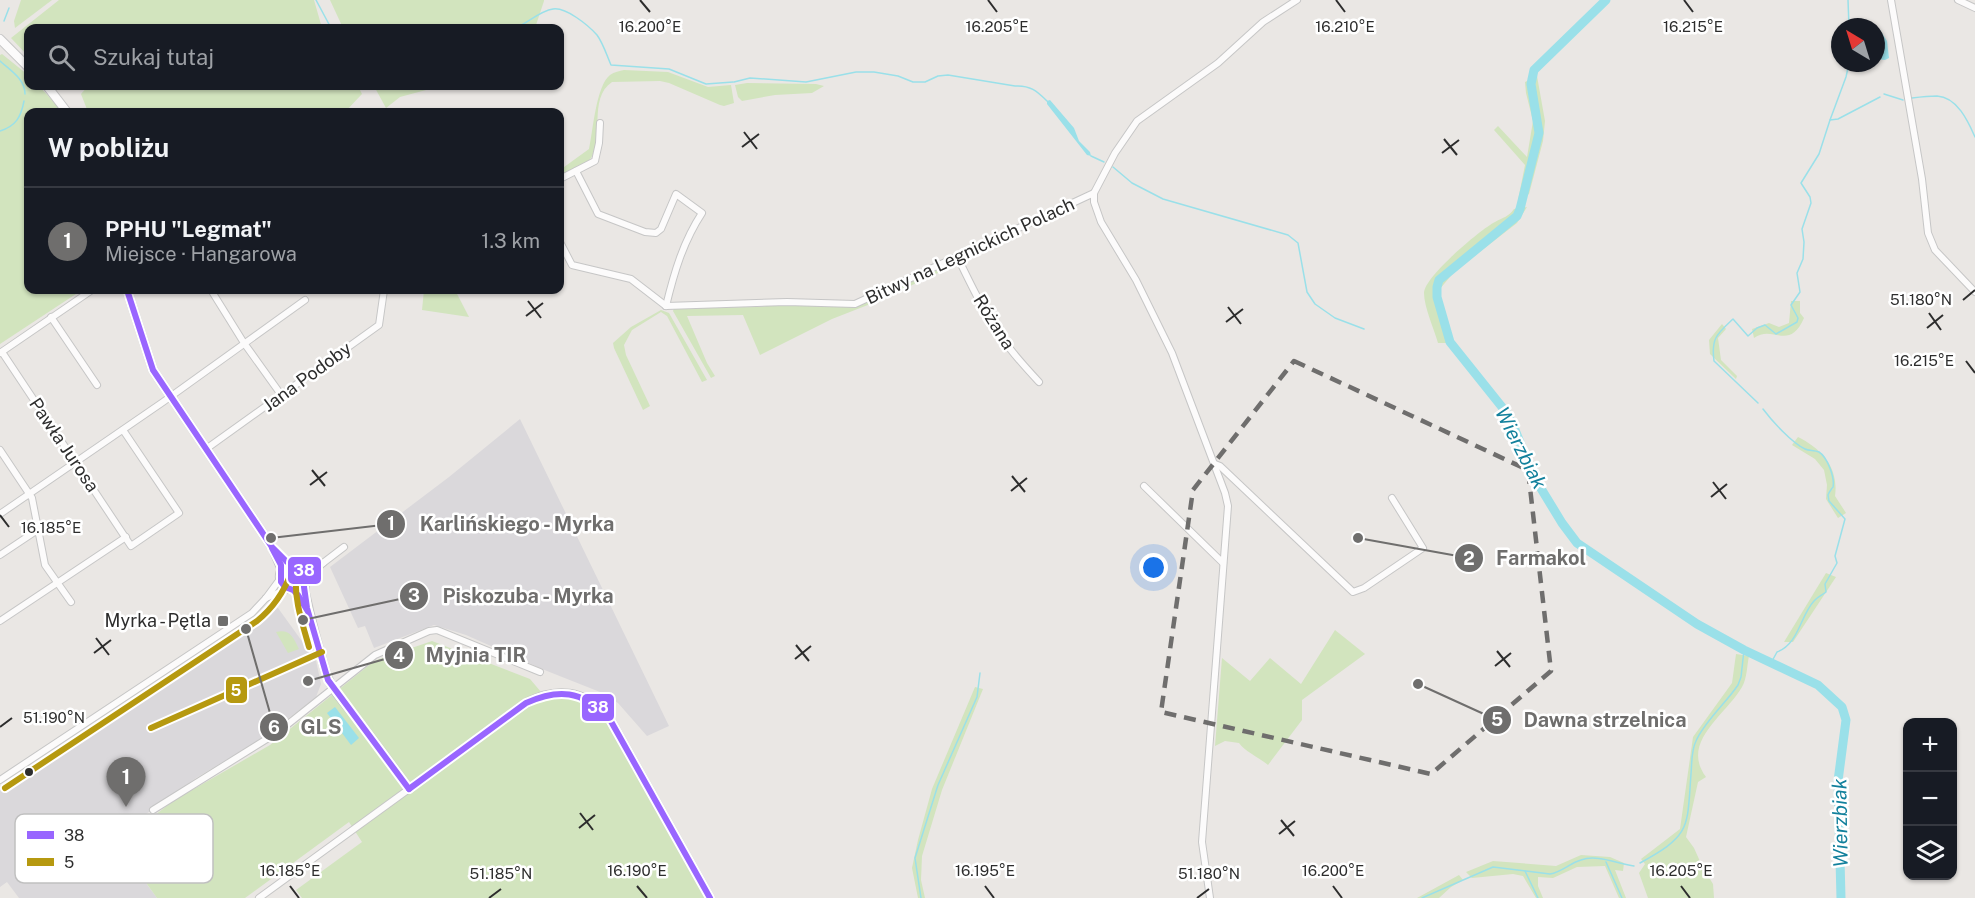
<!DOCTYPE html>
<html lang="pl">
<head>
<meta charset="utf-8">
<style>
	body { margin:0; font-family:"Public Sans",sans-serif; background:#20242c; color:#f1f3f6 }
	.controls { position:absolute; right:18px; bottom:18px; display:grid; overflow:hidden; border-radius:12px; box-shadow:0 2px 4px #0004 }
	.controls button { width:54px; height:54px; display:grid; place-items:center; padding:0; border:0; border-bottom:2px solid #363941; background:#171b24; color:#f1f3f6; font:30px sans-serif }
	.compass { position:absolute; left:1831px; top:18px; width:54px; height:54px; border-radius:50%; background:#171b24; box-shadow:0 2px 4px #0004; rotate:322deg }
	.you { position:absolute; left:1154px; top:568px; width:21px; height:21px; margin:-15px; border:4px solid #fff; border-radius:50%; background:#1a73e8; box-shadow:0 0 0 9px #1a73e833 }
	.badge { display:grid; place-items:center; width:39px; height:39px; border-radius:50%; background:#6f6e6d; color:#fff; font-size:20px; font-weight:700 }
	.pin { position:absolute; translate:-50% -50px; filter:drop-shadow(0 2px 3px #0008) }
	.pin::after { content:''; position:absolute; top:32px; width:21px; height:18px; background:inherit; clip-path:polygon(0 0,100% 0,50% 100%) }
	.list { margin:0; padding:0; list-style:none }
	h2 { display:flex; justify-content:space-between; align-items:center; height:78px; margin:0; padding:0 24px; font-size:26px }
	h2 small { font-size:20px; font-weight:400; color:#9ea1a6 }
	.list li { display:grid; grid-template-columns:39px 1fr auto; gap:18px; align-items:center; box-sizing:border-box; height:108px; padding:0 24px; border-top:2px solid #363941 }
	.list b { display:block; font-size:22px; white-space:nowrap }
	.list p { margin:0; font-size:20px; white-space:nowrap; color:#9ea1a6 }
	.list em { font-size:20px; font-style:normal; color:#9ea1a6 }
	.icon { flex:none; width:33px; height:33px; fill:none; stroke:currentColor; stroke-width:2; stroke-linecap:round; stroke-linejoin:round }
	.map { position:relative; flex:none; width:1975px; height:898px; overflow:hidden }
	.search { position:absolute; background:#171b24; box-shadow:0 2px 4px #0004; left:24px; top:24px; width:540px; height:66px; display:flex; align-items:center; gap:15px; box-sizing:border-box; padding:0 21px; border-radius:12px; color:#9ea1a6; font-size:22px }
	.panel { position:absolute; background:#171b24; box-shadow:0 2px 4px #0004; left:24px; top:108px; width:540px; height:186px; border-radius:12px }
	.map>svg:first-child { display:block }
	.industrial { fill:#dad8db }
	.green { fill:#d2e4be }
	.water { fill:#9ae0e9 }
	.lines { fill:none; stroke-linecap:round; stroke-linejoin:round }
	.stream { stroke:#9ae0e9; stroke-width:1.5 }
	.river { stroke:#9ae0e9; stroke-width:9 }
	.street-casing { stroke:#c6c6c6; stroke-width:8 }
	.secondary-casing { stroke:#c6c6c6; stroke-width:10 }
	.street { stroke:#fcfbfb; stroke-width:6 }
	.secondary { stroke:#fcfbfb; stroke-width:8 }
	.bus-1-casing { stroke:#fff; stroke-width:10 }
	.bus-2-casing { stroke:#fff; stroke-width:10 }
	.bus-1 { stroke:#96f; stroke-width:6 }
	.bus-2 { stroke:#b69910; stroke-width:6 }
	.marked { fill:none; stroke:#6f6e6d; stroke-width:4.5; stroke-dasharray:12 8; stroke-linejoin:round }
	.ticks { fill:none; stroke:#2d2d2d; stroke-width:2 }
	.poi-dot { fill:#6f6e6d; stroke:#fff; stroke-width:2 }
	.bus-dot { fill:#2d2d2d; stroke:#fff; stroke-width:2 }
	.labels { text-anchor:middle; stroke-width:5; stroke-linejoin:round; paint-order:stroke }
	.street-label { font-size:18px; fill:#2d2d2d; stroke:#fff }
	.poi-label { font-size:18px; fill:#2d2d2d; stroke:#fff; text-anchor:end }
	.water-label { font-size:20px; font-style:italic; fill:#12809c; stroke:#fff }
	.key { fill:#fff; stroke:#c0c0c0; stroke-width:1.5 }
	.key-label { font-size:16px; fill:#2d2d2d }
	.ticks-label { font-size:15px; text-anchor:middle; fill:#2d2d2d; stroke:#fff; stroke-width:5; stroke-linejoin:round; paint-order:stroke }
	.leader { fill:none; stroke:#6f6e6d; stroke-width:2 }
	.callout-dot { fill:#6f6e6d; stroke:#fff; stroke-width:2 }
	.mark-label { font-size:18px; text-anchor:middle; font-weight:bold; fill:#fff }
	.callout-label { font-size:20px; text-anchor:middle; font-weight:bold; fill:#6f6e6d; stroke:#fff; stroke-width:5; stroke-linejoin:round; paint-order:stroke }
	.line-badge { stroke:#fff; stroke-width:2 }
	.badge-label { font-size:16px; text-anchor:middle; font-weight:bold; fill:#fff }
</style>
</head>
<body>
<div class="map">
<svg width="1975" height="898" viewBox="0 0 1975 898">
	<rect width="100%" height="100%" fill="#eae7e4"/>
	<g class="industrial">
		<path d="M 520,419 L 669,726 L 647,736 L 618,703 L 600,692 L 547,671 L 466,635 L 434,625 L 374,648 L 365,626 L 358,628 L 330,567 L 449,477 Z"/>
		<path d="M 274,606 L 278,608 L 304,644 L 308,644 L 314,651 L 321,684 L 316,697 L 263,738 L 196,778 L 113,838 L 157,898 L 19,898 L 7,882 L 0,887 L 0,790 L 253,618 Z"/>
	</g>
	<g class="green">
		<path d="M 21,0 L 52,0 L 15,28 L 14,21 Z"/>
		<path d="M 59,0 L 314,0 L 322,28 L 28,28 L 28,56 L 11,38 Z"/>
		<path d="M 330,0 L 544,0 L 544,1 L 536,25 L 527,28 L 343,28 Z"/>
		<path d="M 2,54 L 28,75 L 28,86 L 39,86 L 63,112 L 28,112 L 28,290 L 82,290 L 0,344 L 0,55 Z"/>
		<path d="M 624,70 L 668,72 L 708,87 L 731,85 L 734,103 L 724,106 L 720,105 L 669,83 L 660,81 L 612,82 C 587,99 606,139 589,161 C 582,168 568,172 560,176 L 560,170 L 589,149 C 593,131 596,86 610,75 C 614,72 620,71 624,70 Z"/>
		<path d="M 1537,76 L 1545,121 L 1543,141 L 1529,194 L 1518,200 L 1525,165 L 1494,130 L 1498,126 L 1527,157 L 1533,121 L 1526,93 L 1525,82 Z"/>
		<path d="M 747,83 L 816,84 L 824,86 L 812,93 L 775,95 L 742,101 L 738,97 L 735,85 Z"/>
		<path d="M 88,86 L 358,86 L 362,94 L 345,112 L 88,112 L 81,94 Z"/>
		<path d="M 374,86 L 441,86 L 400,97 L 386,108 Z"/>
		<path d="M 1527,207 L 1517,223 L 1455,271 L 1439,290 L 1441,318 L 1448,343 L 1438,343 C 1434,329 1424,307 1424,293 C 1424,277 1481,229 1495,222 C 1504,217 1508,217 1514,209 Z"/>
		<path d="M 956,261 L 957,264 L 878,301 L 832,319 L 760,355 L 743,315 L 687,316 L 707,363 L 715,376 L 711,378 L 673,311 L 674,308 L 757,307 L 785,304 L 849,307 L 888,292 Z"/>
		<path d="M 424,290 L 455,290 L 469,317 L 422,310 Z"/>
		<path d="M 1791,301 L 1800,301 L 1800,313 L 1804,318 C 1789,352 1773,324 1754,338 L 1752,329 L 1769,323 L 1779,327 L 1789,323 Z"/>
		<path d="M 661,310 L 669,313 L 707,380 L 702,382 L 667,316 L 661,312 L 632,330 L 624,345 L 626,355 L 650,406 L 643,410 L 614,348 L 613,343 L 631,327 Z"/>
		<path d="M 1722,324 L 1726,329 L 1718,338 L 1721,360 L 1737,376 L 1736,379 L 1710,354 L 1709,340 Z"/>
		<path d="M 1798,437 C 1822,449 1839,468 1835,496 L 1846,513 L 1838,518 L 1826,499 L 1827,485 L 1824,470 L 1815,459 L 1792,445 Z"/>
		<circle cx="293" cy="577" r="9"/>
		<path d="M 1826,573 L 1836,577 L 1793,642 L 1784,642 Z"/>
		<path d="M 1335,630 L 1365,654 L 1302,700 L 1302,720 L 1268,765 C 1260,758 1244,751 1239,743 L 1225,741 L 1215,746 L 1222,658 L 1250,681 L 1270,658 L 1301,684 Z"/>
		<path d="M 276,632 C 290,629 293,637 299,649 L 288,653 Z"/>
		<path d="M 432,641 L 530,679 L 547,699 C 570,693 588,703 605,718 L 706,898 L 302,898 L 296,890 L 362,842 L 349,822 L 245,898 L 157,898 L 118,844 L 173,801 L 270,745 L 374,661 Z"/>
		<path d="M 1736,654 L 1749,656 C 1747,665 1747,679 1742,687 C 1725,716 1680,742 1706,777 L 1698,782 L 1686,837 L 1694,848 L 1703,868 L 1713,884 L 1714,898 L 1648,898 L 1639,873 L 1645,864 L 1641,859 L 1680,829 L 1693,737 L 1732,683 Z"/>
		<path d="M 975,687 L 983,689 L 942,790 L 922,856 L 921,880 L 925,898 L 918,898 L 912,868 L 918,840 L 932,789 Z"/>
		<path d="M 1581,855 L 1610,857 L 1624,863 L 1623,871 L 1615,870 L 1626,898 L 1619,898 L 1605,866 L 1577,867 L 1553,878 L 1538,877 L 1538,886 L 1543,898 L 1536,898 L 1523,876 L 1513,874 L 1472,878 L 1466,872 L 1493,861 L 1556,866 Z"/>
		<path d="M 1459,875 L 1463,880 L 1451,887 L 1439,898 L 1417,898 Z"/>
	</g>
	<g class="water">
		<path d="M 1876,29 L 1880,30 L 1887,41 L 1889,58 L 1885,60 L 1876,59 Z"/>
		<path d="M 1050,100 L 1074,128 L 1079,141 L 1090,152 L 1091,156 L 1087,155 L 1047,104 L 1047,101 Z"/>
		<path d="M 335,707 L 359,738 L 351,745 L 327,713 Z"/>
	</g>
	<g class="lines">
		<g class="stream">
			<path d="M 316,0 L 331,28"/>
			<path d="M 1848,0 L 1849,27"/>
			<path d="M 4,21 L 9,8"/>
			<path d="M 515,28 C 527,24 539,11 553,9 C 566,7 588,25 597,35 C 603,43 607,56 611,65 L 669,69 L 706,84 L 733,82"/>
			<path d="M 0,61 C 11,71 25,79 25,94"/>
			<path d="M 1849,63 L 1846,77 L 1830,120 L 1838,119 L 1880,97"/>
			<path d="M 734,82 L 750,78 L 806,82 L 856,72 L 874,72 L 898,76 L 913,82 L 925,82 L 938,76 L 948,75 L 1015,86 C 1030,85 1037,91 1047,101"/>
			<path d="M 1884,94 L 1903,100"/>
			<path d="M 1912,98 C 1920,97 1929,96 1937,96 C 1957,97 1968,121 1975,137"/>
			<path d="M 0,131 C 16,126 21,117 24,101"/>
			<path d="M 1091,156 L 1104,162"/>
			<path d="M 1113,167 L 1132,183 L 1163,199 L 1288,235 L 1298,243 L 1307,292 L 1315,304 L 1335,318 L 1364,329"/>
			<path d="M 1758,403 L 1714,361 C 1711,338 1717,334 1733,319 L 1748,336 L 1757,328 L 1765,325 L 1776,334 L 1797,322 L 1798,318 L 1791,305 L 1800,292 L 1797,273 L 1803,259 L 1804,242 L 1802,229 L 1811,203 L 1810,197 L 1801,183 L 1819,154 L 1830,120"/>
			<path d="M 1763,409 C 1772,421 1792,443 1805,449 C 1809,451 1814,450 1819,452 C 1827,457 1835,477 1833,487 C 1832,488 1828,494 1828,495 L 1829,501 L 1845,519 L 1835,556 L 1837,563 L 1825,584 L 1826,592 C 1822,595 1817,597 1814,601 C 1800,616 1799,644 1777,652 L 1771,663"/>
			<path d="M 1606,862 L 1622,898"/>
			<path d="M 1640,863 C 1691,835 1687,829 1691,774 C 1692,763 1691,751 1696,741 C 1704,722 1726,703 1738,685 L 1741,677 L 1744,650"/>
			<path d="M 1525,871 L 1538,898"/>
			<path d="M 921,898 L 915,858 L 938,785 L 977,697 L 980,673"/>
			<path d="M 1422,898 L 1493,867 L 1550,874 C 1562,872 1570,863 1581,860 C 1597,854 1618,864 1634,866"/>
		</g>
		<path class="river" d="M 1606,0 L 1534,70 L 1531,84 L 1539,133 L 1520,209 L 1517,216 L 1439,280 L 1437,287 L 1437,297 L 1450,342 L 1506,412 L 1513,425 L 1534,477 L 1562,523 L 1577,543 L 1697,624 L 1744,650 L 1818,685 L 1842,707 L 1846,720 L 1838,781 L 1841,898"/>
		<g class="street-casing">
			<g id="street">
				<path d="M 1891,0 L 1922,179 L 1928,233 L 1935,250 L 1975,292"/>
				<path d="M 1958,0 L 1975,8"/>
				<path d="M 576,171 L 598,214 L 645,232 L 656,233 L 661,229 L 676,194 L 702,213 C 683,242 674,273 666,306"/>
				<path d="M 560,179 L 595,161 L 599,143 L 600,123"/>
				<path d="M 560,242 L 572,265 L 631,279 L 666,306"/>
				<path d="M 957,256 C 970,283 983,310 1000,335 C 1011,352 1025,367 1039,382"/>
				<path d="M 211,290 L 244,343 L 282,396"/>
				<path d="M 666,306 L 787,302 L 855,304 L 1094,193"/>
				<path d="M 51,317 L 97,385"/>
				<path d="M 2,352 L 131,546 L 179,513 L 123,430"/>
				<path d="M 0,353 L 92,290"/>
				<path d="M 206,449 L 379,325 L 384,290"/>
				<path d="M 0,450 L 32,498 L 45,565 L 71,602"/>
				<path d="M 1215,464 L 1220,466 L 1353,592 L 1364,588 L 1423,548 L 1392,498"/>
				<path d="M 1144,486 L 1223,563"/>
				<path d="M 0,514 L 163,402 L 305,300"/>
				<path d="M 0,555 L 39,529"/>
				<path d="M 302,567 L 323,563"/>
				<path d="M 306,579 L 323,563 L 344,547"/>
				<path d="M 266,598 L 287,589"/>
				<path d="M 0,621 L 126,537"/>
				<path d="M 0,780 L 252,613 L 266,598 L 280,579"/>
				<path d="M 153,810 L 278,732 L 375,655 L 429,631 L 437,630 L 540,672"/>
				<path d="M 259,898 L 409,789"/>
				<path d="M 1210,898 L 1202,842 L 1228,506 L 1225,493 L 1172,353 L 1136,280 L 1101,222 L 1094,202 L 1094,193 L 1115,153 L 1137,121 L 1218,63 L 1263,22 L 1297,0"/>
			</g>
		</g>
		<g class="secondary-casing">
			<g id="secondary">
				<path d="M 0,39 L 28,67"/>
				<path d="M 47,86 L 67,112"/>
				<path d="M 127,290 L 153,370 L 272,547 L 282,570"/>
				<path d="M 305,583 L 299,588 L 287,589 C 269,576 289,554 302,567 C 310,574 303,584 305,593 C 311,620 318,646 326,673 C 331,689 344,702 354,715 C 373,740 391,764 409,789 L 526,703 C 556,687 584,690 608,716 L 710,898"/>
			</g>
		</g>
		<use href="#street" class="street"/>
		<use href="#secondary" class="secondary"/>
		<g class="bus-1-casing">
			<g id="bus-1">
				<path d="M 127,290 L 153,370 L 272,547 L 287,562 L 300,565 L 305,571 L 304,587 L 307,608 L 328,680 L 409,789"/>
				<path d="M 272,548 L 281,565 L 281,582 L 285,587 L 293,590 L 298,595 L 307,610"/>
				<path d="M 409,789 L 526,703 C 559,688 581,691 608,716 L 710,898"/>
			</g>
		</g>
		<g class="bus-2-casing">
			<g id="bus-2">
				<path d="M 151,728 L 322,652"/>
				<path d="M 5,788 L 257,621 C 273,608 284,592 291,573 L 296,574 C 294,600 302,622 309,647"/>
			</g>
		</g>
		<use href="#bus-1" class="bus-1"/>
		<use href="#bus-2" class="bus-2"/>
	</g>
	<path class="marked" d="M 1294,361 L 1528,470 L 1551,671 L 1431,774 L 1161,712 L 1193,490 Z"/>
	<path class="ticks" d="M 640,0 L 650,12M 988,0 L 997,12M 1336,0 L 1345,12M 1684,0 L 1693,12M 744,132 L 757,149M 1444,139 L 1457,155M 742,147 L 759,134M 1442,153 L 1459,140M 1963,300 L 1975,290M 528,301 L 541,318M 1228,307 L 1241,324M 1929,313 L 1941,330M 526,316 L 543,303M 1226,322 L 1243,309M 1927,328 L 1943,315M 1966,361 L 1975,373M 312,470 L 325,486M 1012,476 L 1025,492M 1713,482 L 1726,499M 310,485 L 327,472M 1011,491 L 1027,478M 1711,497 L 1727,484M 0,515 L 9,527M 96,638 L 109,655M 796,645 L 809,661M 1497,651 L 1510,667M 94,653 L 111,640M 795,659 L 811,646M 1495,666 L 1511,653M 0,727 L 12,718M 580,813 L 593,830M 1281,820 L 1294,836M 579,828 L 595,815M 1279,834 L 1295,821M 290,886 L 299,898M 637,886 L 647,898M 985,886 L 994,898M 1333,886 L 1342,898M 1681,886 L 1690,898M 489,898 L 501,889M 1197,898 L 1209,889"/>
	<rect class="poi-dot" x="217" y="615" width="12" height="12" rx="3"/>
	<circle class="bus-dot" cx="29" cy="772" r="5"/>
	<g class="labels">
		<g class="street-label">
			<text transform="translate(970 251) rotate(-25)" y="6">Bitwy na Legnickich Polach</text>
			<text transform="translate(994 322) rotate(58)" y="6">Różana</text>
			<text transform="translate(307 377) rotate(-36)" y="6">Jana Podoby</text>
			<text transform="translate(64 445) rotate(56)" y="6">Pawła Jurosa</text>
		</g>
		<g class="poi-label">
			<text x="211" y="627">Myrka - Pętla</text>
		</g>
		<g class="water-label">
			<text transform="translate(1521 448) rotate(63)" y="7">Wierzbiak</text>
			<text transform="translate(1840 823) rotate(-91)" y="7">Wierzbiak</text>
		</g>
	</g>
	<rect x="15" y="814" width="198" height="69" rx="9" class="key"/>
	<rect x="27" y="831" width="27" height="8" fill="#96f"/>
	<rect x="27" y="858" width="27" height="8" fill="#b69910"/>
	<g class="key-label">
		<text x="64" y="841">38</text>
		<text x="64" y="868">5</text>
	</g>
	<g class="ticks-label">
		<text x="650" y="32">16.200°E</text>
		<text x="997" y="32">16.205°E</text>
		<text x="1345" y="32">16.210°E</text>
		<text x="1693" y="32">16.215°E</text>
		<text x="1921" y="305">51.180°N</text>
		<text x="1924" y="366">16.215°E</text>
		<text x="51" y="533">16.185°E</text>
		<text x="54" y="723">51.190°N</text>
		<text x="290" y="876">16.185°E</text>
		<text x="637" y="876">16.190°E</text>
		<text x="985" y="876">16.195°E</text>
		<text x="1333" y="876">16.200°E</text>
		<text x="1681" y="876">16.205°E</text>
		<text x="501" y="879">51.185°N</text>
		<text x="1209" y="879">51.180°N</text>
	</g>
	<path class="leader" d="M271 538L391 524M1358 538L1469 558M303 620L414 596M308 681L399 655M1418 684L1497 720M246 629L274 727"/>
	<g class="callout-dot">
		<circle cx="271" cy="538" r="6"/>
		<circle cx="1358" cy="538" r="6"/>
		<circle cx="303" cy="620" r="6"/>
		<circle cx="308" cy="681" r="6"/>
		<circle cx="1418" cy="684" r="6"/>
		<circle cx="246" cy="629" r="6"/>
		<circle cx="391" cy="524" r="15"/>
		<circle cx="1469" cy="558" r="15"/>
		<circle cx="414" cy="596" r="15"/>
		<circle cx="399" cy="655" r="15"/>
		<circle cx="1497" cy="720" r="15"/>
		<circle cx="274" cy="727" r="15"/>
	</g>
	<g class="mark-label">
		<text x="391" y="530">1</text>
		<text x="1469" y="565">2</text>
		<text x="414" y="602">3</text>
		<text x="399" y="662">4</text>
		<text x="1497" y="726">5</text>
		<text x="274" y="734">6</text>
	</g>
	<g class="callout-label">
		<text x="517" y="531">Karlińskiego - Myrka</text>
		<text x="1541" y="565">Farmakol</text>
		<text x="528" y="603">Piskozuba - Myrka</text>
		<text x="476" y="662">Myjnia TIR</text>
		<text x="1605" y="727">Dawna strzelnica</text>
		<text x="321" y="734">GLS</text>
	</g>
	<g class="line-badge">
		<rect x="287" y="556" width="35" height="29" rx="6" fill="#96f"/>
		<rect x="225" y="676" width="23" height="28" rx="6" fill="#b69910"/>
		<rect x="581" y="693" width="34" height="29" rx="6" fill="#96f"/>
	</g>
	<g class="badge-label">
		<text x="304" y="576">38</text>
		<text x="236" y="696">5</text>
		<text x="598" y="713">38</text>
	</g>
</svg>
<div class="controls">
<button>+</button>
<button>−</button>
<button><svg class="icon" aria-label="layers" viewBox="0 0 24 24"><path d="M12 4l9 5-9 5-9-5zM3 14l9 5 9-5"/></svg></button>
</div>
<svg class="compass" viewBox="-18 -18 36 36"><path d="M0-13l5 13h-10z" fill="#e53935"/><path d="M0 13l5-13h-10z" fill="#9ea1a6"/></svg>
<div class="you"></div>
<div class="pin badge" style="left:126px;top:807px">1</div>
<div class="search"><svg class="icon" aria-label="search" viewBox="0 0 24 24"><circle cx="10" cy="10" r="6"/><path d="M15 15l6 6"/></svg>Szukaj tutaj</div>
<section class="panel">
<h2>W pobliżu<small></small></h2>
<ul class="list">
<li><span class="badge">1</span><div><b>PPHU &quot;Legmat&quot;</b><p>Miejsce · Hangarowa</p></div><em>1.3 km</em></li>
</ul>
</section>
</div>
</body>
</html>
